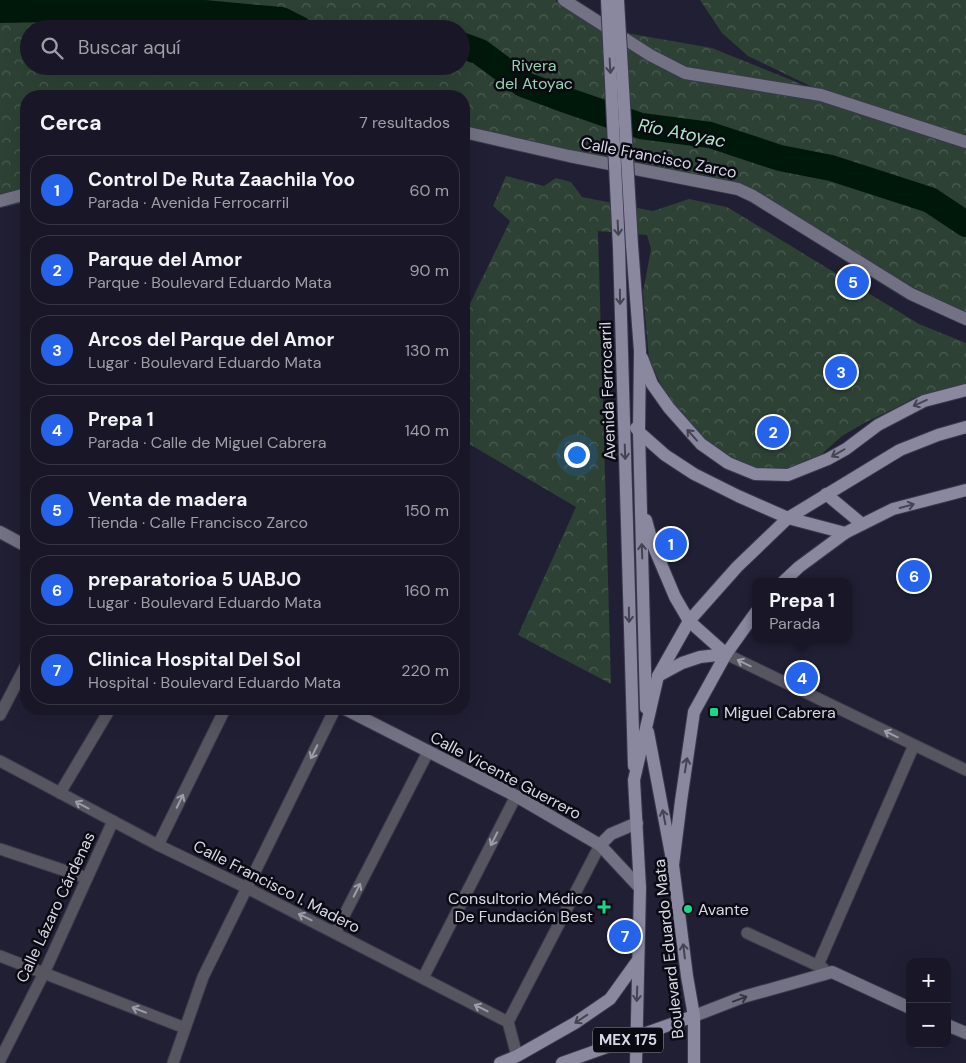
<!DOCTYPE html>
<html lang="es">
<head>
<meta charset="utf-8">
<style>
	body { margin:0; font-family:"DM Sans",sans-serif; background:#22202f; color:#f1f3f6 }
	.controls { position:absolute; right:15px; bottom:15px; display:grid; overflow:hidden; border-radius:10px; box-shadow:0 5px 20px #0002 }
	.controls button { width:45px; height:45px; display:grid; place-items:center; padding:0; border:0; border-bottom:1px solid #373644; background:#191727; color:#f1f3f6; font:25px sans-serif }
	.you { position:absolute; left:576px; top:454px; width:18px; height:18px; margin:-12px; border:4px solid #fff; border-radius:50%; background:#1a73e8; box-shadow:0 0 0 8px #1a73e833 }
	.badge { display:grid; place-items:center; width:32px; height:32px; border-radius:50%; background:#2563eb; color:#fff; font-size:16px; font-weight:700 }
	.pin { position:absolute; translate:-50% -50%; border:2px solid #fff; box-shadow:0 1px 5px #0006 }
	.popup { position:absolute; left:752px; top:578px; width:100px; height:65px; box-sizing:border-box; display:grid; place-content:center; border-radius:10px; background:#191727; filter:drop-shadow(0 1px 4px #0005); font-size:16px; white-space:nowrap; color:#9f9fa7 }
	.popup b { font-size:19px; color:#f1f3f6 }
	.popup::after { content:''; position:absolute; left:50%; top:100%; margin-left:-10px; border:10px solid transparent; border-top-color:#191727 }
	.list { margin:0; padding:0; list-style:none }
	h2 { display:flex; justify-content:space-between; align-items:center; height:65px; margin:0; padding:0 20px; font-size:21px }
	h2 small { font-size:16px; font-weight:400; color:#9f9fa7 }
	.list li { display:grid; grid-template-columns:32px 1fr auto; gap:15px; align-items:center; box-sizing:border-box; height:70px; margin:0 10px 10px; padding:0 10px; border:1px solid #373644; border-radius:20px }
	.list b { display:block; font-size:19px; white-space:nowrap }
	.list p { margin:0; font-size:16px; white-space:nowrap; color:#9f9fa7 }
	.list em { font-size:16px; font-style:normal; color:#9f9fa7 }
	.icon { flex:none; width:28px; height:28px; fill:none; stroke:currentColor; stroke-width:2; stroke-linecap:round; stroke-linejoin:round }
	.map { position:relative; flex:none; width:966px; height:1063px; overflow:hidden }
	.search { position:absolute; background:#191727; box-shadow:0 5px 20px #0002; left:20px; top:20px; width:450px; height:55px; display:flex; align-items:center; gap:12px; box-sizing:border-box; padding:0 18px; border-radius:28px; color:#9f9fa7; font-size:19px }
	.panel { position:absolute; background:#191727; box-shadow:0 5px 20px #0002; left:20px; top:90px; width:450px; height:625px; border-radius:20px }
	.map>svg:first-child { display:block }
	.forest { fill:url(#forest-crowns); fill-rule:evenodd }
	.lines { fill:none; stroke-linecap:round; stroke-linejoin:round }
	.river { stroke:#00180a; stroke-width:26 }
	.street-casing { stroke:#3a394d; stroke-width:13 }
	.secondary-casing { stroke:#3a394d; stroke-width:14 }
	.primary-casing { stroke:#3a394d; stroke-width:14 }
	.street { stroke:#565560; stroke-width:11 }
	.secondary { stroke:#737284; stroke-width:12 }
	.primary { stroke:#89889f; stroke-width:12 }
	.primary-bridge-casing { stroke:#3a394d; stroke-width:14; stroke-linecap:butt }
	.primary-bridge { stroke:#89889f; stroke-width:12 }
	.oneway { stroke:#444352 }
	.oneway2 { stroke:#9d9caa }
	.oneway3 { stroke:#353440 }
	.poi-dot { fill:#14d989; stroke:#0b0a13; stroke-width:2 }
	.labels { text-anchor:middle; stroke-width:5; stroke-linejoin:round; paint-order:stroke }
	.shield { fill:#0b0a13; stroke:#9a9aa7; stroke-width:1 }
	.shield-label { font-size:15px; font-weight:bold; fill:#d7d7e6 }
	.park-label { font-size:16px; fill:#99d2b0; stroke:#0b0a13 }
	.street-label { font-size:16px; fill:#d7d7e6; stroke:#0b0a13 }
	.poi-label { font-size:16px; fill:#d7d7e6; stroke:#0b0a13; text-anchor:start }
	.water-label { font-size:18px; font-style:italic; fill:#afe9c6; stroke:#0b0a13 }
</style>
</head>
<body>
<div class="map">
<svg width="966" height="1063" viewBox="0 0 966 1063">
	<defs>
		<pattern id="forest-crowns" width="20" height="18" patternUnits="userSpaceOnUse" patternTransform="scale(1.25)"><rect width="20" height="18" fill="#2d4235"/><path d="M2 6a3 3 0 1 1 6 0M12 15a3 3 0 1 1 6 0" fill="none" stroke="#4b5d52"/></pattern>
	</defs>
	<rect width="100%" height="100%" fill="#211f34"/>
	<g class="forest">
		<path d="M 0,0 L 555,0 L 598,28 L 712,48 L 831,96 L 748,56 L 722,33 L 700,0 L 966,0 L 966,317 L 753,196 L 464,133 L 464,96 L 26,96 L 26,202 L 0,208 ZM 29,29 L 461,29 L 461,66 L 29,66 Z"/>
		<path d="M 506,176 L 544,186 L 556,178 L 571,182 L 582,197 L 653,211 L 689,199 L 727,207 L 919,324 L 966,343 L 966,385 L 914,398 L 891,410 L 866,422 L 842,436 L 815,460 L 780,476 L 743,470 L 709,445 L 670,405 L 649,359 L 643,292 L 651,249 L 647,235 L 598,231 L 611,684 L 518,635 L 576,507 L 464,441 L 464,316 L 510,221 L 493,206 Z"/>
	</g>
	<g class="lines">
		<g class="river">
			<path d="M 0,10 L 139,7 L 281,20 L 299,29"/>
			<path d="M 461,45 L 480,52 L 523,84 L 566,100 L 641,126 L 710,135 L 780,158 L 831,168 L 930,200 L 966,224"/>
		</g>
		<g class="street-casing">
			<g id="street">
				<path d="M 726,654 L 966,770"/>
				<path d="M 0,715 L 26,665"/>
				<path d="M 0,761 L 158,845 L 247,888 L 508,1022 L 517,1056"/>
				<path d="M 60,793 L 110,709"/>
				<path d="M 158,845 L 225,709"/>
				<path d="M 0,849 L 87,878"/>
				<path d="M 335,933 L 428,752"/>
				<path d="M 747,933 L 823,968"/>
				<path d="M 0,956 L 185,1028"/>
				<path d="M 818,965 L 914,745"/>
				<path d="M 423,978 L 516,796"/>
				<path d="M 508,1022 L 600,845"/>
				<path d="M 0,1060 L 44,973 L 113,821"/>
				<path d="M 173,1063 L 203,977 L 335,709"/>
			</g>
		</g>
		<g class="secondary-casing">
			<g id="secondary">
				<path d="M 564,0 L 650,55 L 685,73 L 821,95 L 966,142"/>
				<path d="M 464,132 L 569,156 L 738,189 L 753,196 L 911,294 L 966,319"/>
				<path d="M 0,201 L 26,194"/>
				<path d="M 0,532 L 26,546"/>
				<path d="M 345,709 L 516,796 L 600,845 L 640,888"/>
				<path d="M 600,845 L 611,834 L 637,823"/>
				<path d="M 694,1016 L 743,997 L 832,972 L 910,1008"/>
				<path d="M 947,1025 L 966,1033"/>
			</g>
		</g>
		<g class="primary-casing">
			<g id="primary">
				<path d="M 632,245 L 640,351 L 639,432 L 646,708"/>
				<path d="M 619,248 L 634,766"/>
				<path d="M 642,358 L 652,384 L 669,408 L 701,444 L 728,463 L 755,474 L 788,475 L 828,459 L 846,449 L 878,425 L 924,401 L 966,390"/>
				<path d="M 636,428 L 639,432 L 665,455 L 694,474 L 738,496 L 788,518 L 845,533"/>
				<path d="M 826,494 L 862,524"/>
				<path d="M 646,520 L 653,545 L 675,597 L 689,621 L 726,654"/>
				<path d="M 783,582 L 799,567 L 845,533 L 893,509 L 966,490"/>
				<path d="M 658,676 L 682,663 L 700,657 L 726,654"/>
				<path d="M 648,732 L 673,865"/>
				<path d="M 500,1063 L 517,1056 L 575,1023 L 610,999 L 638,960"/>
				<path d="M 562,1063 L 694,1016"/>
				<path d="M 636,1063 L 640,888 L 634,780 L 658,676 L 689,621 L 737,567 L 788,518 L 900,450 L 938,435 L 966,427"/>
				<path d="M 694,1063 L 694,1016 L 687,976 L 673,865 L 681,801 L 694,712 L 726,654 L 756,612"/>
			</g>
		</g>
		<use href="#street" class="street"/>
		<use href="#secondary" class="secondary"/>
		<use href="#primary" class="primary"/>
		<g class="primary-bridge-casing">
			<g id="primary-bridge">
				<path d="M 607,0 L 619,248"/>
				<path d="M 618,0 L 632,245"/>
			</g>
		</g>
		<use href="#primary-bridge" class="primary-bridge"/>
	</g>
	<defs><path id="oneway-shaft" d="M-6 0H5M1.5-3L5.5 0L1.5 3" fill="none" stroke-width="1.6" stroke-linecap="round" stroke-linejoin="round" transform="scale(1.25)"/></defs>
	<g class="oneway">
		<use href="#oneway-shaft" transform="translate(610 66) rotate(87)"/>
		<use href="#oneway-shaft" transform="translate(618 228) rotate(87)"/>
		<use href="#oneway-shaft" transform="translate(620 297) rotate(89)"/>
		<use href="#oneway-shaft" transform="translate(920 403) rotate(156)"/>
		<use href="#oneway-shaft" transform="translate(692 435) rotate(-132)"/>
		<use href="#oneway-shaft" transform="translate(625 452) rotate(88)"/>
		<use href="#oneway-shaft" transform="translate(838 453) rotate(150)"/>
		<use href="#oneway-shaft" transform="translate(907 506) rotate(-15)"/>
		<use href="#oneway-shaft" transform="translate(642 551) rotate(-92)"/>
		<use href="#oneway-shaft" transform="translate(629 615) rotate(89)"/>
		<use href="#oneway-shaft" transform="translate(686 765) rotate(-81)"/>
		<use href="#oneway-shaft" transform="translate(664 817) rotate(-101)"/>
		<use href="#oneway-shaft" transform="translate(684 951) rotate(-97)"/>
		<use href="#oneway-shaft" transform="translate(637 994) rotate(92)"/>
		<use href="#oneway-shaft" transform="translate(581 1019) rotate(146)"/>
	</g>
	<g class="oneway2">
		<use href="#oneway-shaft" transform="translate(744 663) rotate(-154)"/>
		<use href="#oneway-shaft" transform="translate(891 734) rotate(-154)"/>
		<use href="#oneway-shaft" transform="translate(314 752) rotate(116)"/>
		<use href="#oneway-shaft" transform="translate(180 801) rotate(-64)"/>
		<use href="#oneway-shaft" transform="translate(82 805) rotate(-152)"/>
		<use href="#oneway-shaft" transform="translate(494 839) rotate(117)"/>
		<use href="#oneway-shaft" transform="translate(357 890) rotate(-63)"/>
		<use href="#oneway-shaft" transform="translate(305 917) rotate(-153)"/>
		<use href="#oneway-shaft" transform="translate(481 1008) rotate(-153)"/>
		<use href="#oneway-shaft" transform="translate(139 1010) rotate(-159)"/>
	</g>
	<use class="oneway3" href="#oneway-shaft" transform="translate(740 999) rotate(-20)"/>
	<g class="poi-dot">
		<rect x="709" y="707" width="10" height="10" rx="2.5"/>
		<path d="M601.5 899.5h5v5h5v5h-5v5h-5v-5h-5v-5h5z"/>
		<circle cx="688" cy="909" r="5"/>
	</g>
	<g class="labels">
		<rect class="shield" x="593" y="1027.5" width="70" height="25" rx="4"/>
		<g class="shield-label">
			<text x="628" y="1045">MEX 175</text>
		</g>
		<g class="park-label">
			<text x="534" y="71">Rivera<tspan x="534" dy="18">del Atoyac</tspan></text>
		</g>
		<g class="street-label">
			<text transform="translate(659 157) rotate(11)" y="6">Calle Francisco Zarco</text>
			<text transform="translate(607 391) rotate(-92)" y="6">Avenida Ferrocarril</text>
			<text transform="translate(506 775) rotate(28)" y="6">Calle Vicente Guerrero</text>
			<text transform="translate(277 886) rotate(27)" y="6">Calle Francisco I. Madero</text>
			<text transform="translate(55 907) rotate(-65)" y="6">Calle Lázaro Cárdenas</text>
			<text transform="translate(668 949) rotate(-96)" y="6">Boulevard Eduardo Mata</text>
		</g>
		<g class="poi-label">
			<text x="724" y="718">Miguel Cabrera</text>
			<text x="593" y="904" text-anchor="end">Consultorio Médico<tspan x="593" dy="18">De Fundación Best</tspan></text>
			<text x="698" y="915">Avante</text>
		</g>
		<g class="water-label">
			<text transform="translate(682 133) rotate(11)" y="6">Río Atoyac</text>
		</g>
	</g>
</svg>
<div class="controls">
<button>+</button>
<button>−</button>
</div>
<div class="you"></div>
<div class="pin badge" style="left:671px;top:544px">1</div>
<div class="pin badge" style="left:773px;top:432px">2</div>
<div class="pin badge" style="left:841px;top:372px">3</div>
<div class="pin badge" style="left:802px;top:678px">4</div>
<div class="popup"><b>Prepa 1</b>Parada</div>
<div class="pin badge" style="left:853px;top:282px">5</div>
<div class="pin badge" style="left:914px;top:576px">6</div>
<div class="pin badge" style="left:625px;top:936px">7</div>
<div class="search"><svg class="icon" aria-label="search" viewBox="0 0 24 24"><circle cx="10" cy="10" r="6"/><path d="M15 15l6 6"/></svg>Buscar aquí</div>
<section class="panel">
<h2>Cerca<small>7 resultados</small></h2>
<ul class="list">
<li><span class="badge">1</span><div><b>Control De Ruta Zaachila Yoo</b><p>Parada · Avenida Ferrocarril</p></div><em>60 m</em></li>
<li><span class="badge">2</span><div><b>Parque del Amor</b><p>Parque · Boulevard Eduardo Mata</p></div><em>90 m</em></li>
<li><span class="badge">3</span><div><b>Arcos del Parque del Amor</b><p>Lugar · Boulevard Eduardo Mata</p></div><em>130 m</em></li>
<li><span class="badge">4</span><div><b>Prepa 1</b><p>Parada · Calle de Miguel Cabrera</p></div><em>140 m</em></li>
<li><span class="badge">5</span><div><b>Venta de madera</b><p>Tienda · Calle Francisco Zarco</p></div><em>150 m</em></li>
<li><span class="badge">6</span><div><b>preparatorioa 5 UABJO</b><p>Lugar · Boulevard Eduardo Mata</p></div><em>160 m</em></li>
<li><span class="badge">7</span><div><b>Clinica Hospital Del Sol</b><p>Hospital · Boulevard Eduardo Mata</p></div><em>220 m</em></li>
</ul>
</section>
</div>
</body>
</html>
